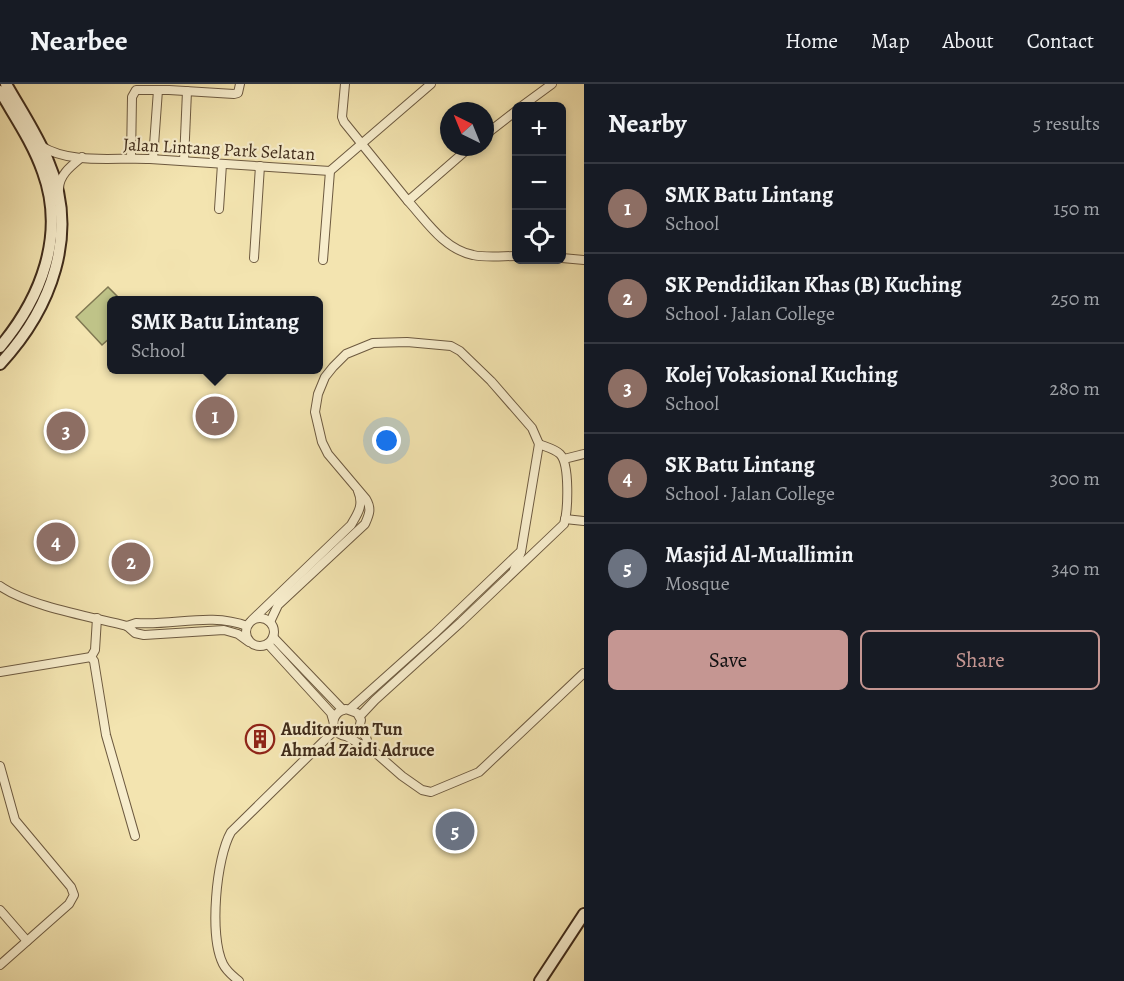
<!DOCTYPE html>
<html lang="en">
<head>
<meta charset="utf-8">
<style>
	body { margin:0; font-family:Alegreya,serif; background:#20242c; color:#f1f3f6 }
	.controls { position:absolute; right:18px; top:18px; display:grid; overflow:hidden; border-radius:9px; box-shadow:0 3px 9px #0003 }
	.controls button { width:54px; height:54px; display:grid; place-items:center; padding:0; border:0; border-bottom:2px solid #363941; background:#171b24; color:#f1f3f6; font:30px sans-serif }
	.compass { position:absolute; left:440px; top:18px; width:54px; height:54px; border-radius:50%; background:#171b24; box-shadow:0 3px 9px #0003; rotate:317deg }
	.you { position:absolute; left:387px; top:357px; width:21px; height:21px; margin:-15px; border:4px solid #fff; border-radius:50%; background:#1a73e8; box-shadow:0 0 0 9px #1a73e833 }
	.badge { display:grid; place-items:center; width:39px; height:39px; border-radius:50%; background:#c59692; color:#fff; font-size:20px; font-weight:700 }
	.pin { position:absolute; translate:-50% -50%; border:3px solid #fff; box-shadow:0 2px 6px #0006 }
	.popup { position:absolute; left:107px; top:212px; width:216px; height:78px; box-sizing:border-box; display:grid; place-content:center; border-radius:9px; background:#171b24; filter:drop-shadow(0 2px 4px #0005); font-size:20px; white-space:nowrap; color:#9ea1a6 }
	.popup b { font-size:22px; color:#f1f3f6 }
	.popup::after { content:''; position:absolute; left:50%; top:100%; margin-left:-12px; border:12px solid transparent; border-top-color:#171b24 }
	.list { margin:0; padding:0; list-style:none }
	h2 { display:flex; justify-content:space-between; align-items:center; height:78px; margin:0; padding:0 24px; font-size:26px }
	h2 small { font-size:20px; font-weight:400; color:#9ea1a6 }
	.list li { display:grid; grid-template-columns:39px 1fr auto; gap:18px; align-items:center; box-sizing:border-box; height:90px; padding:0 24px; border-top:2px solid #363941 }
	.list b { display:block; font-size:22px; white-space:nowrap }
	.list p { margin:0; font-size:20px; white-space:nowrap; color:#9ea1a6 }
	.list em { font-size:20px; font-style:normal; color:#9ea1a6 }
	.actions { display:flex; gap:12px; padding:18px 24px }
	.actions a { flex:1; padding:14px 0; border:2px solid #c59692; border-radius:9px; text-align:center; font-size:21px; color:#c59692 }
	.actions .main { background:#c59692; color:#111 }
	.icon { flex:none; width:33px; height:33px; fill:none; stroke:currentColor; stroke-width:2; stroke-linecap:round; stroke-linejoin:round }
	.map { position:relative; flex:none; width:584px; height:897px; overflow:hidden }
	header { display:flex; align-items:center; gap:36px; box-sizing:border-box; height:84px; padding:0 30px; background:#171b24; border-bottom:2px solid #363941 }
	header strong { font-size:28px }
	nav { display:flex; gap:33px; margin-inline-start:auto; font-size:21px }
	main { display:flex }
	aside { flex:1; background:#171b24 }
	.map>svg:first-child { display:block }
	.green { fill:#bfc388; stroke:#807852; stroke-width:1.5 }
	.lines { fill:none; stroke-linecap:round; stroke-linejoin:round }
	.minor-casing { stroke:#6d5a40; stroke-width:10 }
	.secondary-casing { stroke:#402c1b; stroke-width:14 }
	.minor { stroke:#f7edcc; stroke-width:8 }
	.secondary { stroke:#f7edcc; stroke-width:10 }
	.labels { text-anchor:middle; stroke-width:4.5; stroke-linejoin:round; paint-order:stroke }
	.street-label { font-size:18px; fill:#402c1b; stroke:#f7edcc }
	.poi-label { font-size:18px; font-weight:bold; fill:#402c1b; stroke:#f7edcc; text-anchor:start }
</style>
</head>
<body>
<header>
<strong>Nearbee</strong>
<nav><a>Home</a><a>Map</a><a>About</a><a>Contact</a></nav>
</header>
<main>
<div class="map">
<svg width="584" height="897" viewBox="0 0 584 897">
	<rect width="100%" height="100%" fill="#f3e4b0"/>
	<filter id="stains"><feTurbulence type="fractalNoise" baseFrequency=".00333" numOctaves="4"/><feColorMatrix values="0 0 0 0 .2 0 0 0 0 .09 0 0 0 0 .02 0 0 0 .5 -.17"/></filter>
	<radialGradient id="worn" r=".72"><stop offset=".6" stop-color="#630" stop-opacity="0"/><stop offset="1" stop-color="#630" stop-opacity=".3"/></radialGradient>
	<path class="green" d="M 108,203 L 121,216 L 112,216 L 111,253 L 102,261 L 76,233 Z"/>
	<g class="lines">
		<g class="minor-casing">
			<g id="minor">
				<path d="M 345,0 L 342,33 L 344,38 L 408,117 L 470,63"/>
				<path d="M 522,22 L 552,0"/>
				<path d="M 485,51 L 516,27"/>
				<path d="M 41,62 C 71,81 116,73 150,75 C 210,79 270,83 330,87 L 431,0"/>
				<path d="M 131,74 L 132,13 L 136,6 L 169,6 L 234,10 L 238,9 L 240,0"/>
				<path d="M 153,75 L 158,6"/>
				<path d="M 184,77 L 187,7"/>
				<path d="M 59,105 C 59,91 71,82 82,73"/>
				<path d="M 408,117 C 427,138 444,165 473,171 C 486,174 503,172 516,172"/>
				<path d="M 219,125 L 222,80"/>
				<path d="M 254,174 L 260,82"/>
				<path d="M 562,174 L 584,176"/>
				<path d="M 323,176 L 330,87"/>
				<path d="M 564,375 L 584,370"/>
				<path d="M 565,435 L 584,437"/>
				<path d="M 0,502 C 28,522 92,533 127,542"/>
				<circle cx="260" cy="548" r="14"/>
				<path d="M 252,536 L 351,441 C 358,429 364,421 358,407"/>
				<path d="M 270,538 L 278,521 L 365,440 C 369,431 372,425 366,415 L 328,370 L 322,358 L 315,328 L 318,310 L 325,293 L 333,283 L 346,270 L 373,259 L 407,258 L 451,262 L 460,267 L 491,297 L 532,344 L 539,360 L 521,468 L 514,486"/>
				<path d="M 127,542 L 135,549 L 144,551 L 224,546 L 238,550 L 249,558"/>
				<path d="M 127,542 L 136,539 C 174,542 210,528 247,542"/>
				<path d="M 273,553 L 343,626"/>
				<path d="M 268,560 L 331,629 L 333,636"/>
				<path d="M 91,573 L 94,577 L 106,651 L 135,752"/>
				<path d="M 91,573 L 95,566 L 97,534"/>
				<path d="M 0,588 L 91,573"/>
				<path d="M 350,625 L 434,550 L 519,469"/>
				<path d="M 360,632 L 375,616 L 461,538 L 564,440 C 568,427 570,380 560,370 C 555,365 546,363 539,360"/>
				<path d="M 359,645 C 352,656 340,654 334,643 C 332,633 337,627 346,625 L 357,629 L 361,636 L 359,645 L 366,653 L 369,663"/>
				<path d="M 348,653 L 358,659 L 369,663 L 402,692 L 422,706 L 431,708 L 479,688 L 584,589"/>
				<path d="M 0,682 L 15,736 L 71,803 L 74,811 L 69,820 L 0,881"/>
				<path d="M 0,826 L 27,857"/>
				<path d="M 239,897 C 233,892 227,888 223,880 C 209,852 216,774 231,748 L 335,646"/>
			</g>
		</g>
		<g class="secondary-casing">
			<g id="secondary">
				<path d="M 0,7 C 15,33 33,59 43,88 C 66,151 41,214 0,263"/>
				<path d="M 0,280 C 51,225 80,150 48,77 C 37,50 20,25 6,0"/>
				<path d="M 540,897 L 584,830"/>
			</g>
		</g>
		<use href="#minor" class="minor"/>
		<use href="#secondary" class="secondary"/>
	</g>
	<defs>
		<g id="building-ring" transform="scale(1.5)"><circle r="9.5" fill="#f7edcc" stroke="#8f2418" stroke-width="1.5"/><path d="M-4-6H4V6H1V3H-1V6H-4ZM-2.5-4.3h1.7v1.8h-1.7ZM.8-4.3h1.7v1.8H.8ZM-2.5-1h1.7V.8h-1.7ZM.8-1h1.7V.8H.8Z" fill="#8f2418"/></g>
	</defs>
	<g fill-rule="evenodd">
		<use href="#building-ring" x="260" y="655"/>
	</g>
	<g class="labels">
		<g class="street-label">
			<text transform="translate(219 65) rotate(3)" y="6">Jalan Lintang Park Selatan</text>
		</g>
		<g class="poi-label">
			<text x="281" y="651">Auditorium Tun<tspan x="281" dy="21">Ahmad Zaidi Adruce</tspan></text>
		</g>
	</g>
	<rect width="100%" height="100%" filter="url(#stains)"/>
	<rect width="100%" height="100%" fill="url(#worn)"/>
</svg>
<div class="controls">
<button>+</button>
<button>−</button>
<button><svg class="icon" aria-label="locate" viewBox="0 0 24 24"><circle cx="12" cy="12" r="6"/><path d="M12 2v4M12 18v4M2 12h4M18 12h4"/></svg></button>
</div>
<svg class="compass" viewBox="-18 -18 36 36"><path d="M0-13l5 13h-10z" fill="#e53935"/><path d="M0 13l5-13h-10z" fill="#9ea1a6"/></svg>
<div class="you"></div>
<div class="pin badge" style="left:215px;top:332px;background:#8d6e63">1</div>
<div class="popup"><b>SMK Batu Lintang</b>School</div>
<div class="pin badge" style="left:131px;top:478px;background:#8d6e63">2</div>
<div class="pin badge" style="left:66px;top:347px;background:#8d6e63">3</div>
<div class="pin badge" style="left:56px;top:458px;background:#8d6e63">4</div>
<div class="pin badge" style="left:455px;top:747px;background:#6b7280">5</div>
</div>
<aside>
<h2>Nearby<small>5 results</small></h2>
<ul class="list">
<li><span class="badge" style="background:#8d6e63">1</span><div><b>SMK Batu Lintang</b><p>School</p></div><em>150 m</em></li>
<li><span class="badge" style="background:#8d6e63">2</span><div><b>SK Pendidikan Khas (B) Kuching</b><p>School · Jalan College</p></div><em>250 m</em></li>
<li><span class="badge" style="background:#8d6e63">3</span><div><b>Kolej Vokasional Kuching</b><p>School</p></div><em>280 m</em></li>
<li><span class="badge" style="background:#8d6e63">4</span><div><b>SK Batu Lintang</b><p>School · Jalan College</p></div><em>300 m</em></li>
<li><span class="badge" style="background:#6b7280">5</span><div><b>Masjid Al-Muallimin</b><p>Mosque</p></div><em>340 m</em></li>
</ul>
<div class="actions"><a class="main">Save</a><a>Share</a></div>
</aside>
</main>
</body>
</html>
